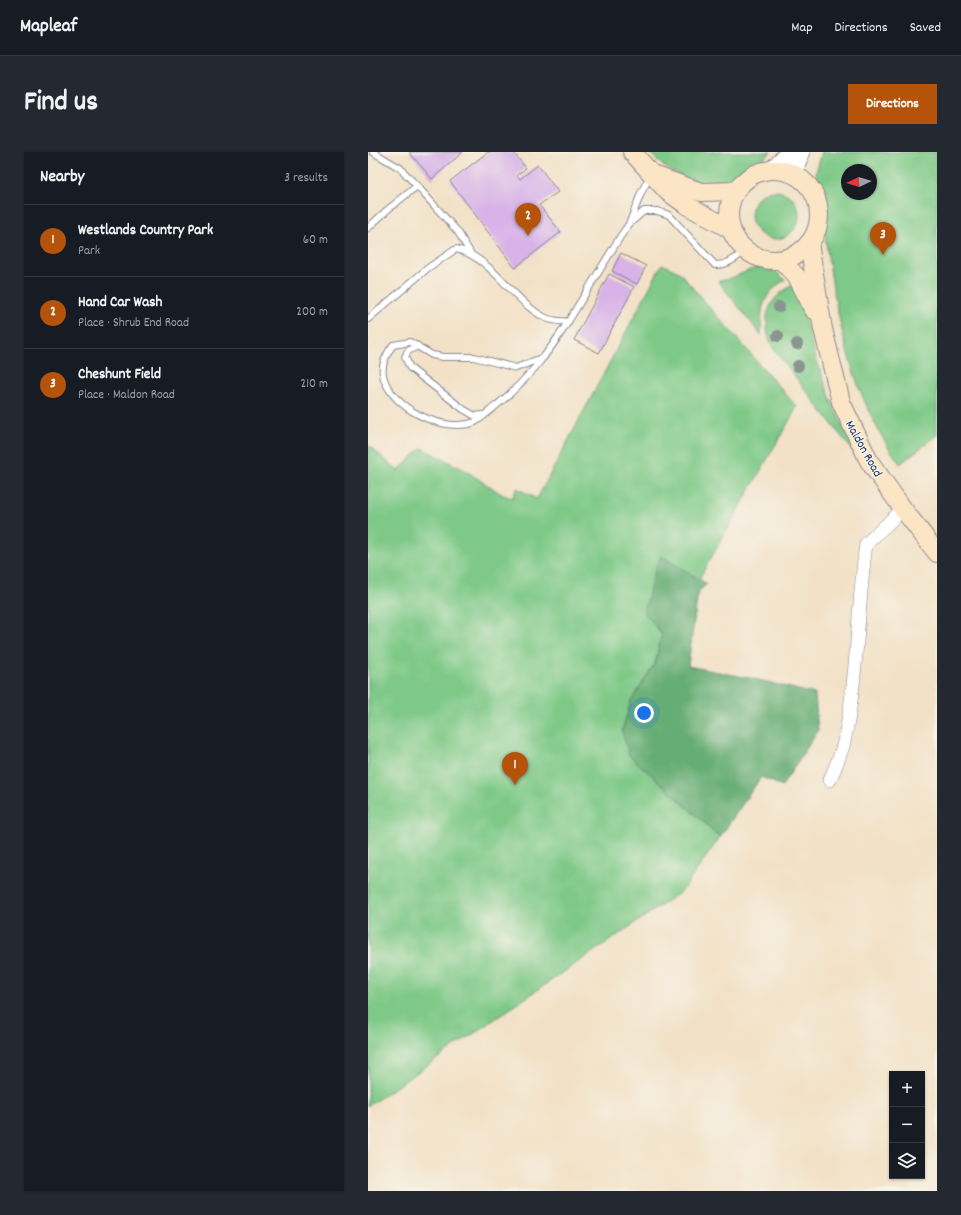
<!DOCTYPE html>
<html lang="en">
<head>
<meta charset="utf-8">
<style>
	body { margin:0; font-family:Dekko,sans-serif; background:#242831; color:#f1f3f6 }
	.controls { position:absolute; right:12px; bottom:12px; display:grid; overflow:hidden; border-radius:0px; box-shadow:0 1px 3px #0004 }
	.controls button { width:36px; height:36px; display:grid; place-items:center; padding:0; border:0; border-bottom:1px solid #363941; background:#171b24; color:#f1f3f6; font:20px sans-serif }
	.compass { position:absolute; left:473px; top:12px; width:36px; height:36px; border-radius:50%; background:#171b24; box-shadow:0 1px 3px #0004; rotate:266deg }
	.you { position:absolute; left:276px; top:561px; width:14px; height:14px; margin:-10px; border:3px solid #fff; border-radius:50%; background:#1a73e8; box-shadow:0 0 0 6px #1a73e833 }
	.badge { display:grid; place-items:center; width:26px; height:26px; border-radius:50%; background:#b45309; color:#fff; font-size:13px; font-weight:700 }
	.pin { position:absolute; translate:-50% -33px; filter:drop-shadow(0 1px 2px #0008) }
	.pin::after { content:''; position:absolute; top:21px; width:14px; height:12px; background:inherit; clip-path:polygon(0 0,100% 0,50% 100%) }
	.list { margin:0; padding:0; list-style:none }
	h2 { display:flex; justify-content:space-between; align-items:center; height:52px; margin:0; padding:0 16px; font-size:17px }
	h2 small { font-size:13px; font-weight:400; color:#9ea1a6 }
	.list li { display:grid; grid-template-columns:26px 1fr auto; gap:12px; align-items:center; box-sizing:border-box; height:72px; padding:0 16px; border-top:1px solid #363941 }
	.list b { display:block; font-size:15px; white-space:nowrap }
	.list p { margin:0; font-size:13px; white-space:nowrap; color:#9ea1a6 }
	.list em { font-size:13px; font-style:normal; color:#9ea1a6 }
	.icon { flex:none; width:22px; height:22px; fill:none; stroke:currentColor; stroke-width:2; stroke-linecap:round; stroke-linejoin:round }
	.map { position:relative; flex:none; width:569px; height:1039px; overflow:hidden; border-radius:0px }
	header { display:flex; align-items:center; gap:24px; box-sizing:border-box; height:56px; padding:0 20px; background:#171b24; border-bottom:1px solid #363941 }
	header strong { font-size:19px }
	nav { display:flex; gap:22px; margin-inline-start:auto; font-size:14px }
	.intro { display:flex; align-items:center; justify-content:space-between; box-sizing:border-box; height:96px; padding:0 24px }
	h1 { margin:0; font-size:28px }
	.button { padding:10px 18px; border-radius:0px; background:#b45309; color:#fff; font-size:14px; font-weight:700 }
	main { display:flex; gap:24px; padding:0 24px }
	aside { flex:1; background:#171b24; border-radius:0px; box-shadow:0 1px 3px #0004 }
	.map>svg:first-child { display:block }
	.green { fill:#7ec987; stroke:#4c7c72; fill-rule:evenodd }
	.forest { fill:#66ad74; stroke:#406e69 }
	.building { fill:#d8b2e8 }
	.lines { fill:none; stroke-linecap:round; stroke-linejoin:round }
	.service-casing { stroke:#868892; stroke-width:8 }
	.minor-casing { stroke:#868892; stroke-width:14 }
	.tertiary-casing { stroke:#868892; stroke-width:18 }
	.secondary-casing { stroke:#868892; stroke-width:20 }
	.service { stroke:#fff; stroke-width:6 }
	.minor { stroke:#fff; stroke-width:13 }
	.tertiary { stroke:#fff; stroke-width:16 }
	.secondary { stroke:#fce5c4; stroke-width:18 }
	.tree { fill:#8a9592 }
	.labels { text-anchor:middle; stroke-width:3; stroke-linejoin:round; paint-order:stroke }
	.street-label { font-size:13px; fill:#1b2f5e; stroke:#f7f3e8 }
</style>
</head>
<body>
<header>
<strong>Mapleaf</strong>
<nav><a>Map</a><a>Directions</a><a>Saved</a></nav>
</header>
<div class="intro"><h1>Find us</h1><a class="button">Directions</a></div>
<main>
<aside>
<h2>Nearby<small>3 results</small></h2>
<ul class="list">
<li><span class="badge">1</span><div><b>Westlands Country Park</b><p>Park</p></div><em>60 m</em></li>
<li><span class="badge">2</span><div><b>Hand Car Wash</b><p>Place · Shrub End Road</p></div><em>200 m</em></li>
<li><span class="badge">3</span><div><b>Cheshunt Field</b><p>Place · Maldon Road</p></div><em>210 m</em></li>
</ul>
</aside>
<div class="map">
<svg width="569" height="1039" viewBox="0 0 569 1039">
	<rect width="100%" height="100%" fill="#f7f3e8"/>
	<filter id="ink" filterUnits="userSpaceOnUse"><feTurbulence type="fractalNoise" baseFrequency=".025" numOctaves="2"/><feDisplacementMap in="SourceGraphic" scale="8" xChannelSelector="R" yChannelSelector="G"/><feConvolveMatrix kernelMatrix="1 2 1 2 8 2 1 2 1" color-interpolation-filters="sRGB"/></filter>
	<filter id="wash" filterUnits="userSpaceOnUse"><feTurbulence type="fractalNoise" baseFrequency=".012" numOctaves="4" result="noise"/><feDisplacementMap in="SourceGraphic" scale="16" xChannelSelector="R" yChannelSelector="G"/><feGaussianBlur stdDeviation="0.9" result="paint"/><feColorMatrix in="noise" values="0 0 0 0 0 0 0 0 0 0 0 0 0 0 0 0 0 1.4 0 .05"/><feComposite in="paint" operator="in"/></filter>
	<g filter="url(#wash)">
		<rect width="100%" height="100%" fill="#f2e1c6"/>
		<g class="green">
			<path d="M 282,0 L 403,0 C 385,16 366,35 339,33 C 333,33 325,28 319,26 C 302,20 293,14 282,0 Z"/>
			<path d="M 454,0 L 569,0 L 569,283 L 532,312 C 470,228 463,120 448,20 ZM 479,18 L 503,18 L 503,42 L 479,42 Z"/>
			<circle cx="407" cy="63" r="24"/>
			<path d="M 294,112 L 311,120 L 429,255 L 331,427 L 293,404 L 276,460 L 294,482 L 287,511 L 263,549 L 254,579 L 328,663 L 352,685 L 314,739 L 0,954 L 0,293 L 30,319 L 53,296 L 95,317 L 135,343 L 144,346 L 149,336 L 169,347 Z"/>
			<path d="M 392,115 L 407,119 L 417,128 C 393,143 393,157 393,183 L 350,129 C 365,128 377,118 392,115 Z"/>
			<path d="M 423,134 L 428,139 L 431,147 L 449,209 L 464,251 L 491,307 L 405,196 C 393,170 397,149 423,134 Z"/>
		</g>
		<path class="forest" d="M 293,404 L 339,432 L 330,440 L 320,514 L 387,527 L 447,542 L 450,579 L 414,634 L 393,625 L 352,685 L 261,603 L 254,579 L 263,549 L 287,511 L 294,482 L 276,460 L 287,418 Z"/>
		<g id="blocks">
			<g class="building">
				<path d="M 41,0 L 95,0 L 64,27 Z"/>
				<path d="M 120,0 L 145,0 L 158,16 L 149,23 L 152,27 L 170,13 L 190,40 L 171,53 L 193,80 L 147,116 L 82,29 Z"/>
				<path d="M 253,101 L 278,114 L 269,132 L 244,119 Z"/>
				<path d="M 241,122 L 266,135 L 231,201 L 206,188 Z"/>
			</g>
		</g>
	</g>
	<g filter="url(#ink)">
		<use href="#blocks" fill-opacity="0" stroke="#868892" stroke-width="1"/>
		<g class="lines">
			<g class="service-casing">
				<g id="service">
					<path d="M 5,0 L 32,16 L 49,34 L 90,80 L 103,102"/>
					<path d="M 262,70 L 273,41 L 282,24"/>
					<path d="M 0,76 L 18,59 L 49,34"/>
					<path d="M 0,167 L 60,116 L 88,97 C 124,105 145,150 178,166 C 184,169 193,169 200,170 L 252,85 L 261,72 L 276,59 L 289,59 L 301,63 L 347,113 C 359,114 369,106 377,98"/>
					<path d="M 50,194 L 40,199 L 37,205 L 42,216 L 95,257 L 107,264 L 115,263"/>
					<path d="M 176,205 L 148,216 L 106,205 L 75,205 L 64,203 L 42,190 L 25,193 C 19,201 13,212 15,223 C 22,256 76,282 107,270 C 114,266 122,258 129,253 C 159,228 179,203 200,170"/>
				</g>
			</g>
			<g class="minor-casing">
				<path id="minor" d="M 462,628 C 467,615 473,603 476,590 C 490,525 489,458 498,392 L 535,357"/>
			</g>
			<g class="tertiary-casing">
				<g id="tertiary">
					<path d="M 403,18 L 421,0"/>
					<path d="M 428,24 L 429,12 L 434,0"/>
				</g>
			</g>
			<g class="secondary-casing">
				<g id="secondary">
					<path d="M 264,0 L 300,40 L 320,54 L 362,77"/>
					<circle cx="406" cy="63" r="45"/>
					<path d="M 288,24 L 333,40 L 368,39"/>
					<path d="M 441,91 L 455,177 L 473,250 L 501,309 L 535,357 L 569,401"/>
					<path d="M 413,108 L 429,125 L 446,158"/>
				</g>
			</g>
			<use href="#service" class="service"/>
			<use href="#minor" class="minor"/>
			<use href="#tertiary" class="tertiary"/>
			<use href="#secondary" class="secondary"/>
		</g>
		<g class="tree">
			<circle cx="411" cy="155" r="6"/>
			<circle cx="410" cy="184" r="6"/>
			<circle cx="429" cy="192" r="6"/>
			<circle cx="430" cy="214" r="6"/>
		</g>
	</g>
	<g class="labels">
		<g class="street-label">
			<text transform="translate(497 296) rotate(61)" y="5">Maldon Road</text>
		</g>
	</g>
</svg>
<div class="controls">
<button>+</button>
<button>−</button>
<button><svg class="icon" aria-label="layers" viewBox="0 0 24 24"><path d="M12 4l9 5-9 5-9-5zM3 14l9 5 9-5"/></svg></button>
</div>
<svg class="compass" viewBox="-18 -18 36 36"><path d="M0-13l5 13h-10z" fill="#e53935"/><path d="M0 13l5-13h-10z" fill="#9ea1a6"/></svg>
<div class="you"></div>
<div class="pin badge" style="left:147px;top:633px">1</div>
<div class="pin badge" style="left:160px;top:84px">2</div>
<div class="pin badge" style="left:515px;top:103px">3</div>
</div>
</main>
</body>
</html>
